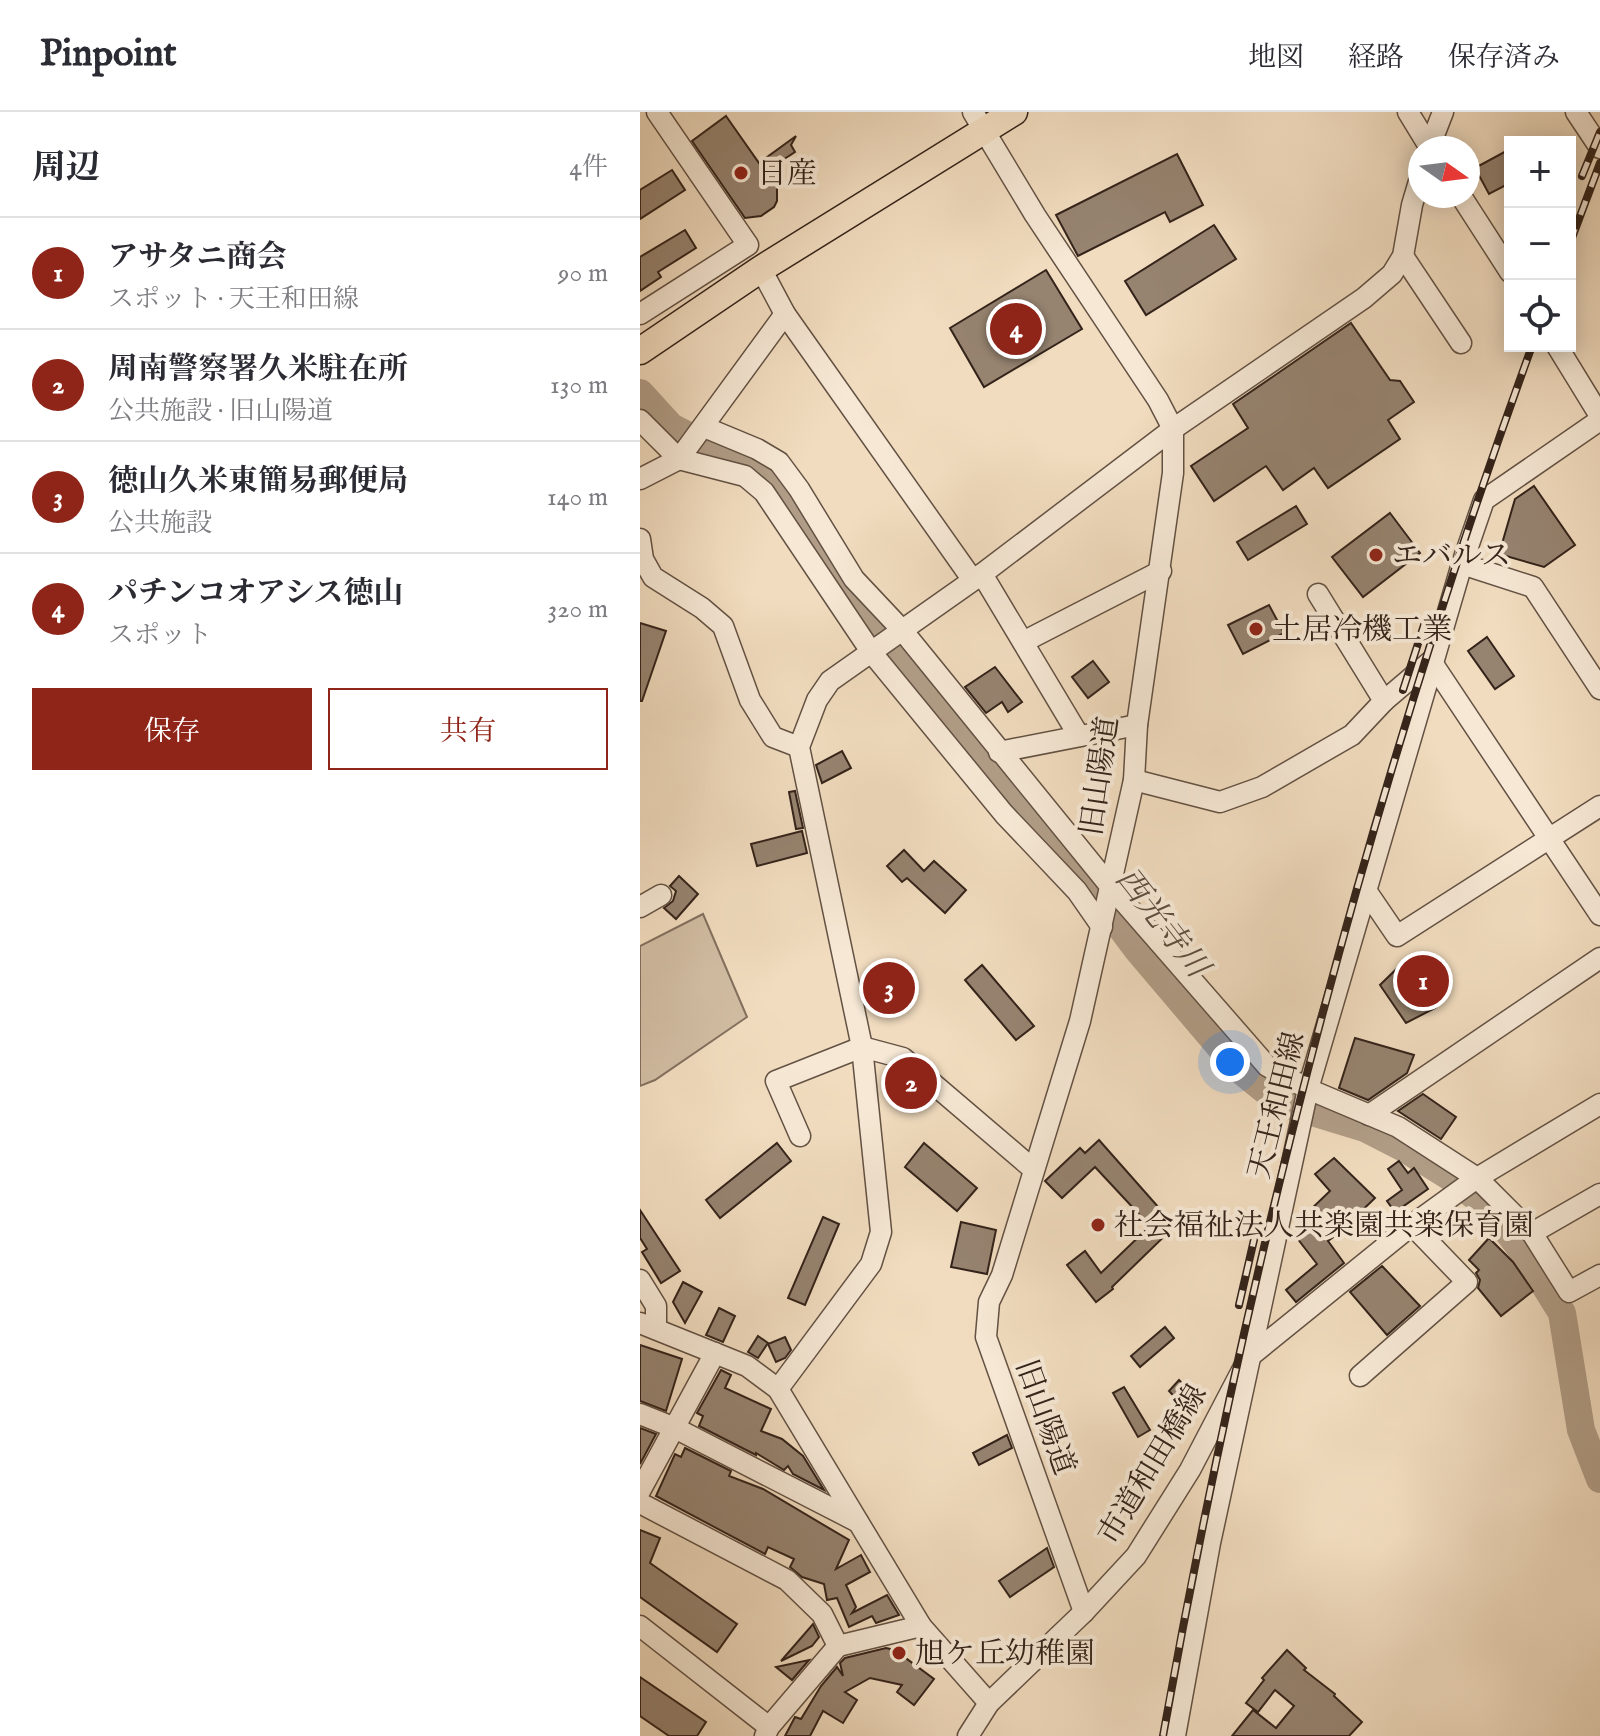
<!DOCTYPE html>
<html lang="ja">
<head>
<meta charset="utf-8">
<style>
	body { margin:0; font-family:"IM FELL English","Noto Serif JP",serif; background:#f7f7f7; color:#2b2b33 }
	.controls { position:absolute; right:24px; top:24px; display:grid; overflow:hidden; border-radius:0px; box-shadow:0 4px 20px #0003 }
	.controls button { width:72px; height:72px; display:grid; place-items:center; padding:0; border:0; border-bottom:2px solid #e1e1e2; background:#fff; color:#2b2b33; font:40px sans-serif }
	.compass { position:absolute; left:768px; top:24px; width:72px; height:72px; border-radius:50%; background:#fff; box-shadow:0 4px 20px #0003; rotate:104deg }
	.you { position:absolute; left:590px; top:950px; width:28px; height:28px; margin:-20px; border:6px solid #fff; border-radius:50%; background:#1a73e8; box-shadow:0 0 0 12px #1a73e833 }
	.badge { display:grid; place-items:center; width:52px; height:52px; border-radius:50%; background:#8f2418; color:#fff; font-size:26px; font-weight:700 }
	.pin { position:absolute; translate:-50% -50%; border:4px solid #fff; box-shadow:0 2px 8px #0006 }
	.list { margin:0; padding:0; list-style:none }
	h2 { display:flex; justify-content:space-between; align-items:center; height:104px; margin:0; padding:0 32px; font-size:34px }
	h2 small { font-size:26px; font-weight:400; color:#7c7c81 }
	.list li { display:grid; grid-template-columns:52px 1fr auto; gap:24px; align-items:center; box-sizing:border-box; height:112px; padding:0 32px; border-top:2px solid #e1e1e2 }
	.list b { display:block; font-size:30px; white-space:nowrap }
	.list p { margin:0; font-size:26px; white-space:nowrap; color:#7c7c81 }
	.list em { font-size:26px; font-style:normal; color:#7c7c81 }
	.actions { display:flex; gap:16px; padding:24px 32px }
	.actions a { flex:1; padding:18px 0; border:2px solid #8f2418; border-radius:0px; text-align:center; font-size:28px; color:#8f2418 }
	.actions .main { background:#8f2418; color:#fff }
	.icon { flex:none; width:44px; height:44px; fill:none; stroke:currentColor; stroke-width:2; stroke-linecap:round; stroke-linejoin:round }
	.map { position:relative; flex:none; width:960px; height:1624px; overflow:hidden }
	header { display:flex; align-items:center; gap:48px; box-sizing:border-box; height:112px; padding:0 40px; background:#fff; border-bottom:2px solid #e1e1e2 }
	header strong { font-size:38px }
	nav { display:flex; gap:44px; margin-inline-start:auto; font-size:28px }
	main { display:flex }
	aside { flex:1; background:#fff }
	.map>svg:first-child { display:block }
	.green { fill:#d1bda3; stroke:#82705e; stroke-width:2 }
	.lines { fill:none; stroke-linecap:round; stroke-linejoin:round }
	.river { stroke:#b19d87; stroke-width:28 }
	.building { fill:#968370; stroke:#34231a; stroke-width:2 }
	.minor-casing { stroke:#635143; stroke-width:23 }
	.major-casing { stroke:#34231a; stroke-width:29 }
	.minor { stroke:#f6e8d5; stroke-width:20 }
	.major { stroke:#f1dcbf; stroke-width:26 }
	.rail-casing { stroke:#34231a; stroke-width:8 }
	.rail { stroke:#f6e8d5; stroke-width:5; stroke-dasharray:15; stroke-linecap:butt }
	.poi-dot { fill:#8f2418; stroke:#f6e8d5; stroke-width:3 }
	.labels { text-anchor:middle; stroke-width:8; stroke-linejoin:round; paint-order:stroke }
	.poi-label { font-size:30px; fill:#34231a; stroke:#f6e8d5; text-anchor:start }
	.street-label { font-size:30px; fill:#34231a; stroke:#f6e8d5 }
	.water-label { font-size:32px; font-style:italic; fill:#604e40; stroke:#f6e8d5 }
</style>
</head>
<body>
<header>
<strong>Pinpoint</strong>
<nav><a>地図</a><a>経路</a><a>保存済み</a></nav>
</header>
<main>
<aside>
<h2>周辺<small>4件</small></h2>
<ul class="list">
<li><span class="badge">1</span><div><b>アサタニ商会</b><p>スポット · 天王和田線</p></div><em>90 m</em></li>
<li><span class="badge">2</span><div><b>周南警察署久米駐在所</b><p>公共施設 · 旧山陽道</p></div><em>130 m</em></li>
<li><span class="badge">3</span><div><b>徳山久米東簡易郵便局</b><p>公共施設</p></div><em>140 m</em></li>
<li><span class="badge">4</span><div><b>パチンコオアシス徳山</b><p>スポット</p></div><em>320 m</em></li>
</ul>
<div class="actions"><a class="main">保存</a><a>共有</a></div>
</aside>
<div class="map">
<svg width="960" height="1624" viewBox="0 0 960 1624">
	<rect width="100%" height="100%" fill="#f1dcbf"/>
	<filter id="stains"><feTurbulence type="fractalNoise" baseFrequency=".0025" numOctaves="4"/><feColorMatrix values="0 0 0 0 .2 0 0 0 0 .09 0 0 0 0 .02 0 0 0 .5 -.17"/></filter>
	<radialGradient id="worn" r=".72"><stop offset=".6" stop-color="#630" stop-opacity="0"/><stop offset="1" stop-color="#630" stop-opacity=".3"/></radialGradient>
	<path class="green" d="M 63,802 L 107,905 L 15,968 L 0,974 L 0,834 Z"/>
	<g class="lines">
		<path class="river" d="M 0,281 L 31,315 L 136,369 L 208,484 L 398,704 L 497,837 L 598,956 L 640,990 L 725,1016 L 764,1036 L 809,1064 L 836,1085 L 865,1116 L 888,1146 L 922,1201 L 941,1318 L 960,1367"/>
	</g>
	<g class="building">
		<path d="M 86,4 L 119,51 L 156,24 L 151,33 L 155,40 L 140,50 L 137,57 L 137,89 L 134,95 L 121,104 L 105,106 L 52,29 Z"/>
		<path d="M 870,37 L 870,71 L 849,82 L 835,56 Z"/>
		<path d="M 537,42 L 563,93 L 530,110 L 525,100 L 438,144 L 416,103 Z"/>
		<path d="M 32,58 L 45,78 L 0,107 L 0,78 Z"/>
		<path d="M 574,113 L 596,147 L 506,203 L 485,169 Z"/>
		<path d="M 45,118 L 56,136 L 18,160 L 21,165 L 0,179 L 0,145 Z"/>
		<path d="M 406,158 L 442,217 L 344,275 L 310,216 Z"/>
		<path d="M 711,211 L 750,268 L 760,269 L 774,290 L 748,308 L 760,327 L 688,376 L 674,356 L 643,378 L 626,354 L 574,389 L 551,354 L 608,316 L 593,292 Z"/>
		<path d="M 894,374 L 935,433 L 904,455 L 859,442 L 875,387 Z"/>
		<path d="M 656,394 L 667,412 L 608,448 L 597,430 Z"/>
		<path d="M 750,401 L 780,441 L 723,485 L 692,445 Z"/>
		<path d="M 629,493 L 644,521 L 603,542 L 588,513 Z"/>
		<path d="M 0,511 L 26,519 L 2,589 L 0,589 Z"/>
		<path d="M 847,525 L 874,564 L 855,577 L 828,539 Z"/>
		<path d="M 453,549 L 469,570 L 448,586 L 432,565 Z"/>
		<path d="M 355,555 L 382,590 L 368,600 L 362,590 L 346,601 L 325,575 Z"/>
		<path d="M 202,639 L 211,656 L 182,671 L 176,653 Z"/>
		<path d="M 155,679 L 163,716 L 156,717 L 149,680 Z"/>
		<path d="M 162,719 L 167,741 L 117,754 L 111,732 Z"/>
		<path d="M 264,738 L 284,759 L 294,749 L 326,778 L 305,801 L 267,766 L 262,770 L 247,754 Z"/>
		<path d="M 39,764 L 58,782 L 36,807 L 24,796 L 33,789 L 36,779 L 30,774 Z"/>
		<path d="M 770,844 L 809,880 L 795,896 L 766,911 L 740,873 Z"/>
		<path d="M 342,853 L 394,914 L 376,928 L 325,868 Z"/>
		<path d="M 715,926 L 774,943 L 767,961 L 728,988 L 699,976 Z"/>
		<path d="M 783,982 L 816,1005 L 801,1027 L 758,999 Z"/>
		<path d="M 459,1028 L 535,1114 L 472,1175 L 473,1177 L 456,1190 L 427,1153 L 445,1139 L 461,1161 L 510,1114 L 455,1055 L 422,1086 L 405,1069 L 440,1036 L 445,1041 Z"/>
		<path d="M 137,1031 L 151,1049 L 80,1106 L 66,1088 Z"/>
		<path d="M 284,1031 L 337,1076 L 317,1099 L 265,1055 Z"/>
		<path d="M 694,1046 L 735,1086 L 710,1110 L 711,1112 L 688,1129 L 704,1151 L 656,1190 L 646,1178 L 677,1152 L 657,1126 L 676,1112 L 666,1102 L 690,1079 L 675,1062 Z"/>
		<path d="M 759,1049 L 768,1061 L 774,1056 L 788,1077 L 755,1100 L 747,1089 L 762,1078 L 748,1057 Z"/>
		<path d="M 0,1098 L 40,1159 L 21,1171 L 2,1140 L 7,1137 L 0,1126 Z"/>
		<path d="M 183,1105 L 199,1112 L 165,1193 L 148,1186 Z"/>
		<path d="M 321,1110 L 356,1118 L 347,1162 L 311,1155 Z"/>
		<path d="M 849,1126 L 873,1150 L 893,1179 L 861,1204 L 838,1176 L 840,1168 L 836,1161 L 839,1158 L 829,1148 Z"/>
		<path d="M 742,1154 L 780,1194 L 747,1223 L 710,1180 Z"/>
		<path d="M 43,1170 L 62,1180 L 45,1211 L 33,1190 Z"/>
		<path d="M 79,1196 L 95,1204 L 83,1230 L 66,1223 Z"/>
		<path d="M 525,1215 L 534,1226 L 500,1255 L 491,1244 Z"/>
		<path d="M 118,1224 L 128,1231 L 118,1246 L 108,1240 Z"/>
		<path d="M 145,1225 L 151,1238 L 145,1246 L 136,1250 L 128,1232 Z"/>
		<path d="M 0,1233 L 42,1247 L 26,1299 L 0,1289 Z"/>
		<path d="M 81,1258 L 91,1263 L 85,1276 L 131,1297 L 121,1319 L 142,1327 L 163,1344 L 184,1378 L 153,1362 L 148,1354 L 144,1358 L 116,1341 L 116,1343 L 59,1314 L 63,1304 L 57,1301 Z"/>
		<path d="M 539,1268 L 557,1286 L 546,1297 L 529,1279 Z"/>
		<path d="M 484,1275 L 510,1318 L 498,1325 L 473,1281 Z"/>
		<path d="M 0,1316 L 16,1322 L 0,1352 Z"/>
		<path d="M 367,1323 L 372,1336 L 339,1353 L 333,1341 Z"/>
		<path d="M 45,1336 L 91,1359 L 89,1364 L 123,1377 L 209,1428 L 196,1457 L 221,1443 L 230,1460 L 206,1473 L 216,1495 L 212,1501 L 247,1483 L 259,1503 L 236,1511 L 232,1504 L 209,1515 L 197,1486 L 187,1488 L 184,1472 L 162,1465 L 150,1455 L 154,1447 L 128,1435 L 125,1442 L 16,1384 L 35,1342 L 41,1345 Z"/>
		<path d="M 0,1418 L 20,1426 L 10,1451 L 97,1512 L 77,1540 L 0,1485 Z"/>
		<path d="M 407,1436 L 414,1455 L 370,1485 L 359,1469 Z"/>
		<path d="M 173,1512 L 179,1525 L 172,1534 L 141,1549 Z"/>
		<path d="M 246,1536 L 264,1540 L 263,1544 L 294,1567 L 274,1593 L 257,1580 L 262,1573 L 230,1566 L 205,1580 L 217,1588 L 203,1611 L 183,1599 L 170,1624 L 145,1624 L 155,1605 L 161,1607 L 181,1574 L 197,1555 L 203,1564 L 200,1551 L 205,1546 Z"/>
		<path d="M 647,1538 L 666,1556 L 664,1558 L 695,1582 L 694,1584 L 722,1610 L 709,1624 L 592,1624 L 613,1598 L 636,1616 L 654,1594 L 635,1578 L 618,1600 L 606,1591 L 624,1568 L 622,1566 Z"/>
		<path d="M 169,1548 L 152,1568 L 136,1555 Z"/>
		<path d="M 0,1565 L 66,1610 L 57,1624 L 29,1624 L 0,1604 Z"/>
	</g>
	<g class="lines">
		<g class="minor-casing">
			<g id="minor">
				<path d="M 333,0 L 395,103 L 518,288 L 533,317 L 533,361 L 497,613 L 494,668 L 440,909 L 362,1163 L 349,1190 L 346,1225 L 444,1500"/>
				<path d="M 768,0 L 790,36"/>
				<path d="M 936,0 L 960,36"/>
				<path d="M 789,36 L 803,0"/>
				<path d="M 821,84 L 870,160"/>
				<path d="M 763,144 L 821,231"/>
				<path d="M 121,157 L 145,202 L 332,467"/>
				<path d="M 0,202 L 108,133 L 17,0"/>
				<path d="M 917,234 L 960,304"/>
				<path d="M 0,308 L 39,347 L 105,364 L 124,380 L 232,541 L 364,702 L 437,779 L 462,815"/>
				<path d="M 64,315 L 117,337 L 139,350 L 159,377 L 214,467 L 262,518 L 470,774 L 627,954 L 668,977 L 758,1015 L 837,1066 L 892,1121 L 929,1180 L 960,1163"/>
				<path d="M 0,367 L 39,347 L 145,202"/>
				<path d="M 0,427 L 3,447 L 13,465 L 62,496 L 83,514 L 110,588 L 133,625 L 159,635"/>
				<path d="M 822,452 L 893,475 L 960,577"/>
				<path d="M 342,462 L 439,624"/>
				<path d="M 383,530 L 521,459"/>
				<path d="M 744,589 L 791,549 L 960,803"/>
				<path d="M 359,640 L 497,613"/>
				<path d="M 494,668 L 580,690 L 622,675 L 712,623 L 744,589 L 678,482"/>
				<path d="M 725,777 L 757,824 L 960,694"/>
				<path d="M 0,795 L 21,783"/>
				<path d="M 729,1003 L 960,846"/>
				<path d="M 160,1024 L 136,969 L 222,935 L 263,946 L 393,1057"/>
				<path d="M 892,1121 L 960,1082"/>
				<path d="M 0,1168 L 16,1194 L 16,1217"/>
				<path d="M 0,1211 L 107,1254 L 138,1277 L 281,1514 L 349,1591"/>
				<path d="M 720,1264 L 827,1170 L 772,1113"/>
				<path d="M 138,1277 L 231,1152 L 241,1120 L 222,935 L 159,635 L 177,588 L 190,569 L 342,462 L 533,317 L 724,186 L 752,162 L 763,144 L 772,93 L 780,66"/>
				<path d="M 0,1302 L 35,1316 L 218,1410"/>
				<path d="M 0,1379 L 75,1241"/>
				<path d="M 0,1391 L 147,1468 L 182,1502 L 198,1534"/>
				<path d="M 0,1514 L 129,1615"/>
				<path d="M 125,1624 L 129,1615 L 198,1534 L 281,1514"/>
				<path d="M 328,1624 L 349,1591 L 444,1500 L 496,1444 L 550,1358 L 609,1245 L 772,1113 L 837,1066 L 960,992"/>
				<path d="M 535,1624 L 570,1431 L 668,977 L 822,452 L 844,388 L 960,308"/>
			</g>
		</g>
		<g class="major-casing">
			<path id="major" d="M 0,239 L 121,157 L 374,0"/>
		</g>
		<use href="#minor" class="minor"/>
		<use href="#major" class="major"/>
		<g class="rail-casing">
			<g id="rail">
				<path d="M 942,64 L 960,20"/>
				<path d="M 930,131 L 960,51"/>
				<path d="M 763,578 L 785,510"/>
				<path d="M 599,1193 L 616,1119"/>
				<path d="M 523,1624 C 607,1152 728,685 892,234"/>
			</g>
		</g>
		<use href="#rail" class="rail"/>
	</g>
	<g class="poi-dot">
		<circle cx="101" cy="61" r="8"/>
		<circle cx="736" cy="443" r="8"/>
		<circle cx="616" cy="517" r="8"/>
		<circle cx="458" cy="1113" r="8"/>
		<circle cx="259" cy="1541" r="8"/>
	</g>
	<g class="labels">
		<g class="poi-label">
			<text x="117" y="71">日産</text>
			<text x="752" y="453">エバルス</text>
			<text x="632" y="527">土居冷機工業</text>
			<text x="474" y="1123">社会福祉法人共楽園共楽保育園</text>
			<text x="275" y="1551">旭ケ丘幼稚園</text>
		</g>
		<g class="street-label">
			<text transform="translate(459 664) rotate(-82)" y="10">旧山陽道</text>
			<text transform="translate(636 993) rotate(-76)" y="10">天王和田線</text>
			<text transform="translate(406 1305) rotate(70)" y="10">旧山陽道</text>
			<text transform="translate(512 1352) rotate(-59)" y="10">市道和田橋線</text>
		</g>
		<g class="water-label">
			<text transform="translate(523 810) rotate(52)" y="11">西光寺川</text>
		</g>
	</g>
	<rect width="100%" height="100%" filter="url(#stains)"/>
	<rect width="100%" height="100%" fill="url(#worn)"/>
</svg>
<div class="controls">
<button>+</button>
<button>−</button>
<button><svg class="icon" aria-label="locate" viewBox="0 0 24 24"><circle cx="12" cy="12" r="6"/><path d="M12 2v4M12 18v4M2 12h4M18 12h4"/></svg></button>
</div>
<svg class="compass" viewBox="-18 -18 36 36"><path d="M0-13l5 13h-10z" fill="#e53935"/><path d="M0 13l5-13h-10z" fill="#7c7c81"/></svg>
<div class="you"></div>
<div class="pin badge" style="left:783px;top:869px">1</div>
<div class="pin badge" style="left:271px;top:971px">2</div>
<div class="pin badge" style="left:249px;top:876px">3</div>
<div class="pin badge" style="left:376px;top:217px">4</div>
</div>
</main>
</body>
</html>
